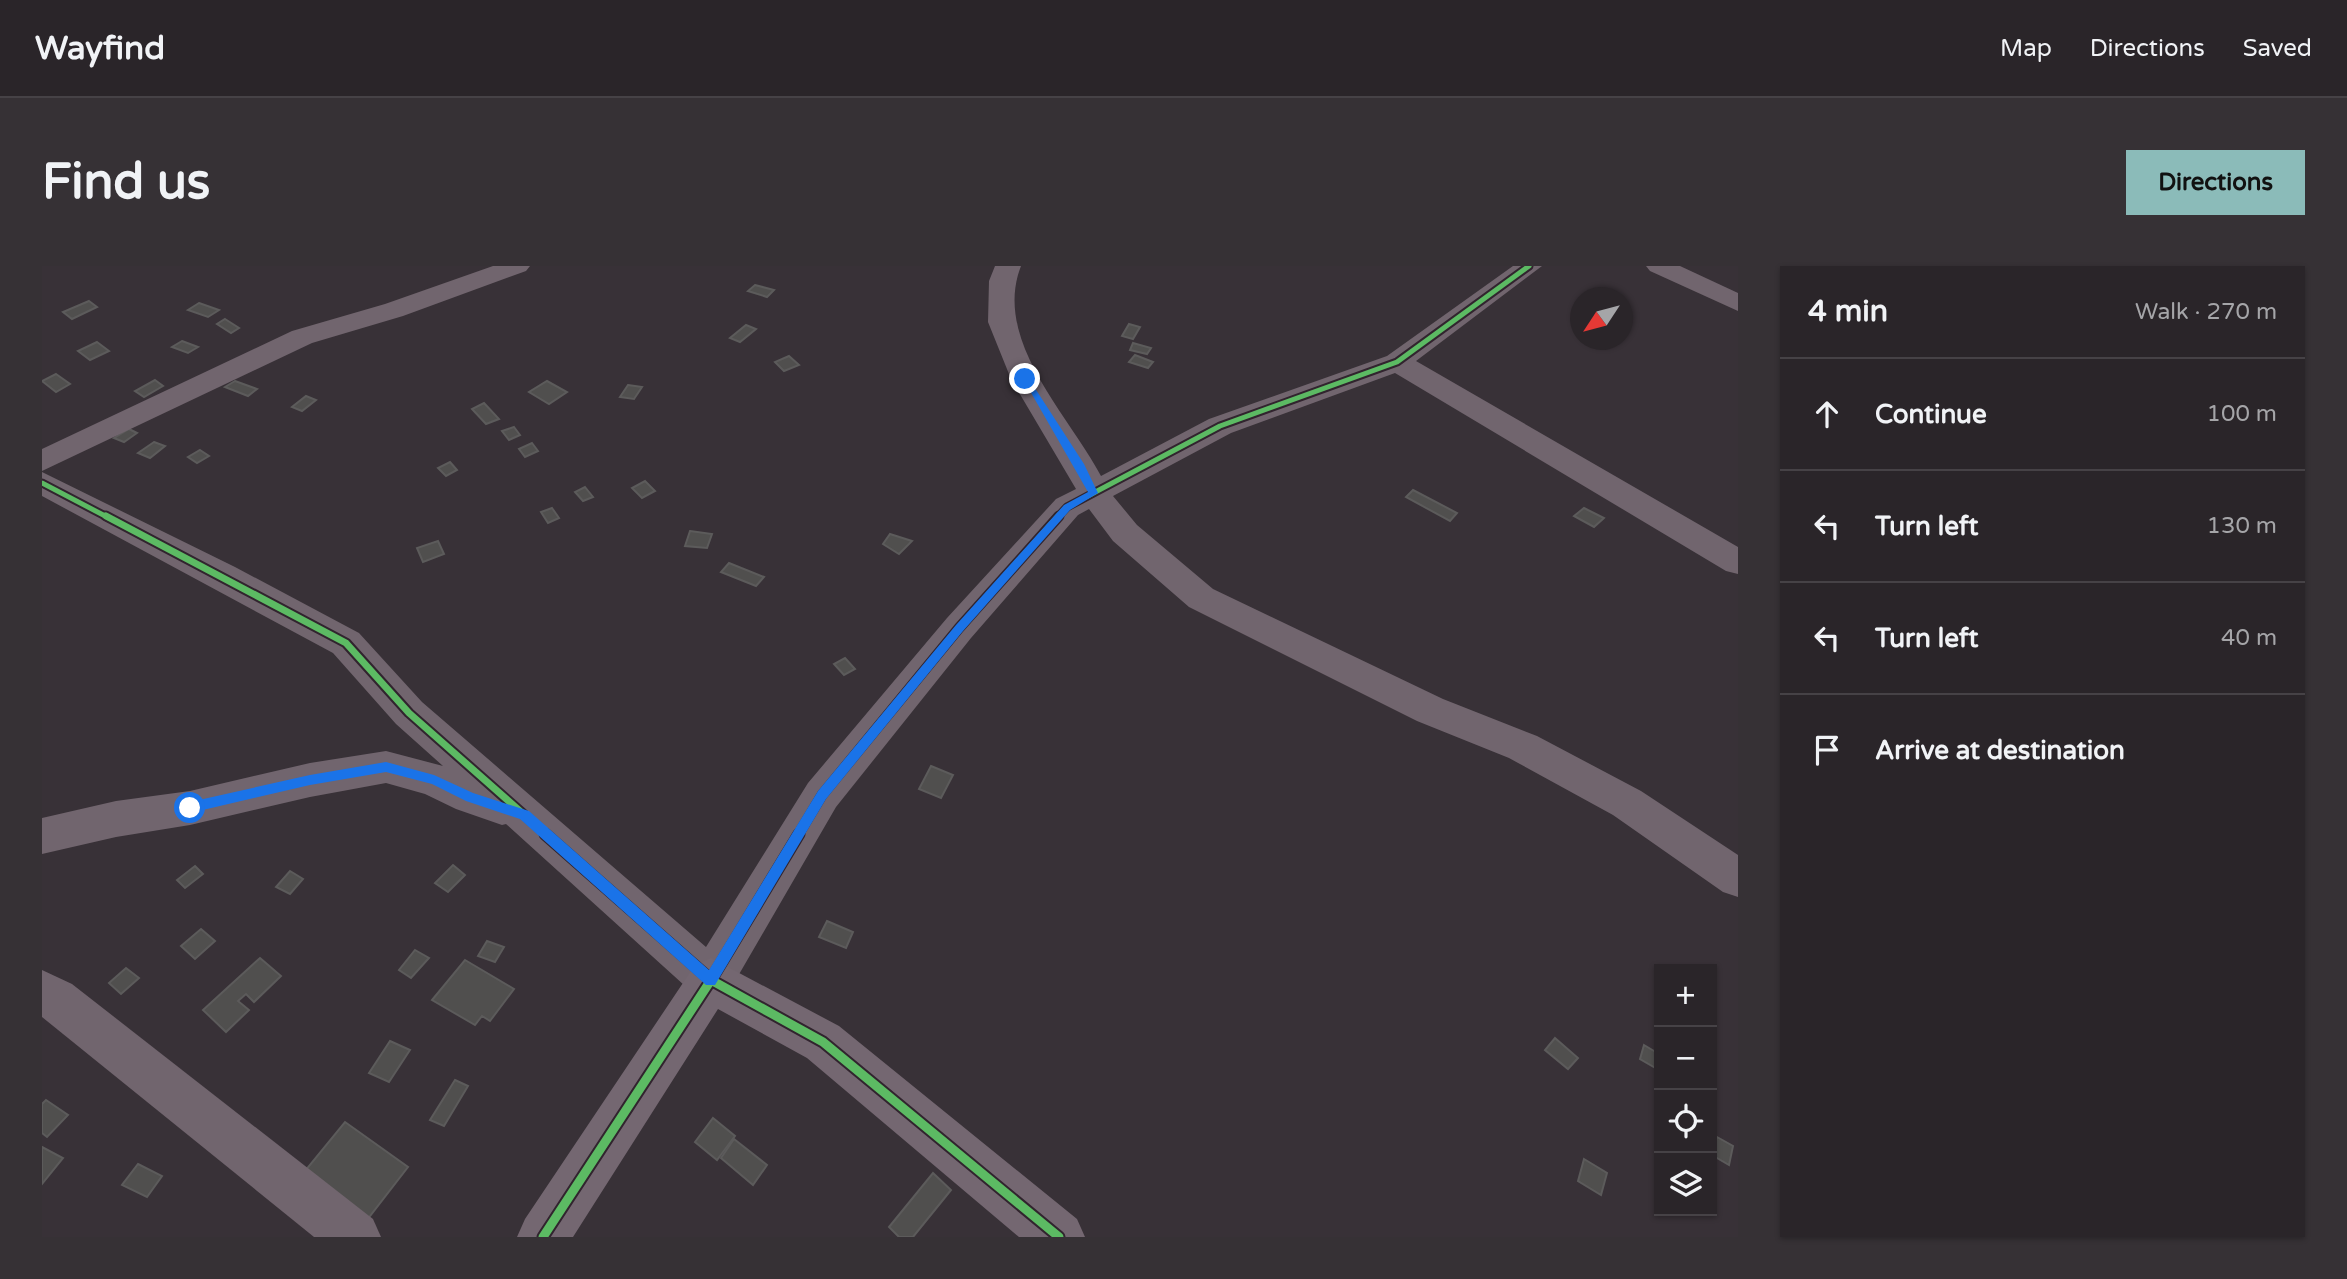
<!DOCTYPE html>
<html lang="en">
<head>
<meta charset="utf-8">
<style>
	body { margin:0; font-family:"Varela Round",sans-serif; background:#363135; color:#f1f3f6 }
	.controls { position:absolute; right:21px; bottom:21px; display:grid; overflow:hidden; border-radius:0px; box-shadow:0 2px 5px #0004 }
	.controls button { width:63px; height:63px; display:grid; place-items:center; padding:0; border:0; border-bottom:2px solid #464246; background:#2a2529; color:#f1f3f6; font:35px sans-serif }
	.compass { position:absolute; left:1528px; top:21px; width:63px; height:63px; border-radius:50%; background:#2a2529; box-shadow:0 2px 5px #0004; rotate:234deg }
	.stop { position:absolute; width:21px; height:21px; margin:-16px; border:5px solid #1a73e8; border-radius:50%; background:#fff }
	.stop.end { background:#1a73e8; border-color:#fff; box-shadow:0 2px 7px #0008 }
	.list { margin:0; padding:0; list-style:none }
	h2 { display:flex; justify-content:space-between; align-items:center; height:91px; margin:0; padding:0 28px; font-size:30px }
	h2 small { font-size:23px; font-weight:400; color:#a5a5a8 }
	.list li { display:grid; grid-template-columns:46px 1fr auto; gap:21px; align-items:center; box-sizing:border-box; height:112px; padding:0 28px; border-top:2px solid #464246 }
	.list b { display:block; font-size:26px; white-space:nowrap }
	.list em { font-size:23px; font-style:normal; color:#a5a5a8 }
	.icon { flex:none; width:38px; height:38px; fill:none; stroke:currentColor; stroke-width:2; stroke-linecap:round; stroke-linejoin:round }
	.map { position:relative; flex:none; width:1696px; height:971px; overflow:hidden; border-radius:0px }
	header { display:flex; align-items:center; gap:42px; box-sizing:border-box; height:98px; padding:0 35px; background:#2a2529; border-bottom:2px solid #464246 }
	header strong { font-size:33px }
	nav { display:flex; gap:38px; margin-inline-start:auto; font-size:24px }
	.intro { display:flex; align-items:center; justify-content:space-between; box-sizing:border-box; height:168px; padding:0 42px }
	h1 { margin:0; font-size:49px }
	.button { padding:18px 32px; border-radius:0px; background:#8bbbb9; color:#111; font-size:24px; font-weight:700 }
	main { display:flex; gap:42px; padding:0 42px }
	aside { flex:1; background:#2a2529; border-radius:0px; box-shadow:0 2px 5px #0004 }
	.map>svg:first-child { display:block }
	.building { fill:#504f4e; stroke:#5c5b5b; stroke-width:2 }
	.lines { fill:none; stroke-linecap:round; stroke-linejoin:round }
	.street { fill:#71656e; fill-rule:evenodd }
	.secondary { fill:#746771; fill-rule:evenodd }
	.cycleway-far2-casing { stroke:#31242e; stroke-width:9 }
	.cycleway-far1-casing { stroke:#31242e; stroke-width:11 }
	.cycleway-casing { stroke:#31242e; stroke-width:13 }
	.cycleway-far2 { stroke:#5cba63; stroke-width:5 }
	.cycleway-far1 { stroke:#5cba63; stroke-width:7 }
	.cycleway { stroke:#5cba63; stroke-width:9 }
	.route { fill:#1a73e8 }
</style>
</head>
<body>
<header>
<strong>Wayfind</strong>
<nav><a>Map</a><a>Directions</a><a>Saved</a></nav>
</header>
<div class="intro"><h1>Find us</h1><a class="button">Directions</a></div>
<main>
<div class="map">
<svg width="1696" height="971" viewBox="0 0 1696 971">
	<rect width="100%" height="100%" fill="#383137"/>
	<g class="building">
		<path d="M 713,19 L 732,24 L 725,31 L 706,25 Z"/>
		<path d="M 47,35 L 55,41 L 30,53 L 21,46 Z"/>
		<path d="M 157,37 L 177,44 L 166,51 L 146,44 Z"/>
		<path d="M 183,53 L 197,62 L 189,67 L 175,58 Z"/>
		<path d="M 1087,58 L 1098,61 L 1091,73 L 1080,70 Z"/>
		<path d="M 704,59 L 714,63 L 698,76 L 688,72 Z"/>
		<path d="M 140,75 L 156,81 L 146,87 L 130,81 Z"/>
		<path d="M 55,76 L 67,85 L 48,94 L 36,85 Z"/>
		<path d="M 1091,77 L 1109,82 L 1105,88 L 1088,84 Z"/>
		<path d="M 1093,89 L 1111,96 L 1106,102 L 1087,96 Z"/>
		<path d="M 747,90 L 757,99 L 742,105 L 733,96 Z"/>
		<path d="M 14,108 L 28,118 L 14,126 L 0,115 Z"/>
		<path d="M 113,114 L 121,120 L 102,131 L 93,125 Z"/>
		<path d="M 193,115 L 215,123 L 206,130 L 183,121 Z"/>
		<path d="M 505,115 L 525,126 L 507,138 L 487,126 Z"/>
		<path d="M 586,119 L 600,121 L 592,133 L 578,131 Z"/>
		<path d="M 264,130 L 274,134 L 260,145 L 250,141 Z"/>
		<path d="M 442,137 L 457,153 L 444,158 L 430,143 Z"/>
		<path d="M 472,161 L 478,169 L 467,174 L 460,165 Z"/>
		<path d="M 87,163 L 95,167 L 82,176 L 72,172 Z"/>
		<path d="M 112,176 L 123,180 L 108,192 L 96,187 Z"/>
		<path d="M 490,177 L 496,185 L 483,191 L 477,183 Z"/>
		<path d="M 158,184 L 167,190 L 155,197 L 146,191 Z"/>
		<path d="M 408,196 L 415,204 L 404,210 L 396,202 Z"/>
		<path d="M 603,215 L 613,225 L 600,232 L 590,222 Z"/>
		<path d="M 543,221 L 551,231 L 541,235 L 533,226 Z"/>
		<path d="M 1371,224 L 1415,247 L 1408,255 L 1364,231 Z"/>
		<path d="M 510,242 L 517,252 L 506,257 L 499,246 Z"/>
		<path d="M 1542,242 L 1562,252 L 1552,261 L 1532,250 Z"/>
		<path d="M 648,265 L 670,268 L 665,282 L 643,280 Z"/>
		<path d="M 848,268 L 870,275 L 857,288 L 841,278 Z"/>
		<path d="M 396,275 L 402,288 L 381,296 L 375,282 Z"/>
		<path d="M 687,297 L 722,311 L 714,320 L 679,306 Z"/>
		<path d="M 803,392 L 813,403 L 802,409 L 792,398 Z"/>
		<path d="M 889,500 L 911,509 L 899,532 L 877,523 Z"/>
		<path d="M 411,599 L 423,609 L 406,626 L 393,617 Z"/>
		<path d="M 153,600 L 161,608 L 143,622 L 135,614 Z"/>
		<path d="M 248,605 L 261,613 L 248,628 L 234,621 Z"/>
		<path d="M 785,655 L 811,666 L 804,682 L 777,671 Z"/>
		<path d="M 159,663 L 173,675 L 153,693 L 139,680 Z"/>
		<path d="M 445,675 L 462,681 L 453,696 L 436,690 Z"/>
		<path d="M 373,684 L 387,692 L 369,712 L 357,704 Z"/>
		<path d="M 218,692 L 239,710 L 212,736 L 204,728 L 196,735 L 207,744 L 184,766 L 161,744 Z"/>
		<path d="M 423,694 L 472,723 L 448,755 L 440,750 L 433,759 L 390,734 Z"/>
		<path d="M 84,702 L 97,712 L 79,728 L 67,717 Z"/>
		<path d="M 1513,772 L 1536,792 L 1526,803 L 1503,784 Z"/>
		<path d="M 348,775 L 368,784 L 347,816 L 327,807 Z"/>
		<path d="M 1602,779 L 1617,788 L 1617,804 L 1598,793 Z"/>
		<path d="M 413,814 L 426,820 L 402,860 L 388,854 Z"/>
		<path d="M 4,834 L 26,849 L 5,871 L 0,867 L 0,838 Z"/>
		<path d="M 671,852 L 693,870 L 675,894 L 653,876 Z"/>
		<path d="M 303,856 L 366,901 L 321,959 L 258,911 Z"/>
		<path d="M 1675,871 L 1691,880 L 1687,899 L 1670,889 Z"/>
		<path d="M 692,873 L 725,899 L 711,919 L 679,892 Z"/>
		<path d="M 0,881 L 21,892 L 0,918 Z"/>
		<path d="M 1542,893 L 1565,907 L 1559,929 L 1536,915 Z"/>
		<path d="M 96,898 L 120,910 L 105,931 L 80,919 Z"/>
		<path d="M 891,907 L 909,924 L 871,971 L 857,971 L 847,961 Z"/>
	</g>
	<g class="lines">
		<g class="street">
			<path d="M 451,0 L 488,0 L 484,5 L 361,50 L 270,77 L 0,205 L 0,183 L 250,65 L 343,38 Z"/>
			<path d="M 953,0 L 979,0 C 950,74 1026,148 1059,210 L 1167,153 L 1345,90 L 1471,0 L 1500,0 L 1374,95 L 1696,281 L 1696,308 L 1684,305 L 1353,107 L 1189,167 L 1071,230 L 1095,259 L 1171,323 L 1401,433 L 1495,470 L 1599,525 L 1696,589 L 1696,631 L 1681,626 L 1571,549 L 1467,492 L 1375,455 L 1147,341 L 1071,275 L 1047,243 L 1036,249 L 929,372 L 794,541 L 685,729 L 669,736 L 653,729 L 464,558 L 460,559 L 414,543 L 383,528 L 344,517 L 268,531 L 148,559 L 74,571 L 0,588 L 0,552 L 74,535 L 148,525 L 268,497 L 344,485 L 401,500 L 354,458 L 291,387 L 0,230 L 0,206 L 193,301 L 317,367 L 380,436 L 664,681 L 766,517 L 905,352 L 1014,233 L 1034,223 L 969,113 L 946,56 L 947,15 Z"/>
			<path d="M 1604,0 L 1638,0 L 1696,27 L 1696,45 L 1608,5 Z"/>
			<path d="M 0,704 L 30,718 L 331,953 L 339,971 L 272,971 L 0,751 Z"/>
		</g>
		<path class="secondary" d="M 669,692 L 797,760 L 1035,953 L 1043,971 L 977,971 L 765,792 L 676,743 L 531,971 L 475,971 L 483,953 L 653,699 Z"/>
		<g class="cycleway-far2-casing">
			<g id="cycleway-far2">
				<path d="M 0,217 L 67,252"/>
				<path d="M 1015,252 L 1025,241 L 1178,160 L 1355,96 L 1487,0"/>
			</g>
		</g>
		<g class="cycleway-far1-casing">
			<g id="cycleway-far1">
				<path d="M 64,250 L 304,377 L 367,447 L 505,569"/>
				<path d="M 756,569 L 780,529 L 917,362 L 1017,250"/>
			</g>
		</g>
		<g class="cycleway-casing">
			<g id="cycleway">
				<path d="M 503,568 L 669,714 L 781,776 L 1017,971"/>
				<path d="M 501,971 L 669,714 L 757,568"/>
			</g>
		</g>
		<use href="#cycleway-far2" class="cycleway-far2"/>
		<use href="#cycleway-far1" class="cycleway-far1"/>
		<use href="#cycleway" class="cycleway"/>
	</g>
	<path class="route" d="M 980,111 L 987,113 L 1042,198 L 1056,227 L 1028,244 L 921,365 L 784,533 L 673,719 L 664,719 L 478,553 L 424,535 L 390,518 L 344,506 L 268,519 L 148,547 L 144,545 L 144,538 L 148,536 L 268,509 L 344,496 L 392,509 L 431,527 L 487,545 L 667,704 L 776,525 L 914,359 L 1022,239 L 1046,226 Z"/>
</svg>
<div class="controls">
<button>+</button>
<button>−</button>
<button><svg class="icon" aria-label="locate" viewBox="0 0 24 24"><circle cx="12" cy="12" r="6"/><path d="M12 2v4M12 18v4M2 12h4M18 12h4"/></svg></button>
<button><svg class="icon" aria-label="layers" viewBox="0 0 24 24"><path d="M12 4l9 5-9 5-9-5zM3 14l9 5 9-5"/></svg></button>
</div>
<svg class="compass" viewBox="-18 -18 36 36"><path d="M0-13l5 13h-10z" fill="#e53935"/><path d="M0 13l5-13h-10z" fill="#a5a5a8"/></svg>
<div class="stop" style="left:148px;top:542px"></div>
<div class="stop end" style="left:983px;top:113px"></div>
</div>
<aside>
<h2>4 min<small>Walk · 270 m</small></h2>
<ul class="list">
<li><svg class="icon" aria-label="ahead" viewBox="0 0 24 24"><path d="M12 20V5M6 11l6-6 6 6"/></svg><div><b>Continue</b></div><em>100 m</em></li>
<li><svg class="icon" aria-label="left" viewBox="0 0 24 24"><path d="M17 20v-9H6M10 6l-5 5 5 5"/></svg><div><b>Turn left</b></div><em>130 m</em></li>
<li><svg class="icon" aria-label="left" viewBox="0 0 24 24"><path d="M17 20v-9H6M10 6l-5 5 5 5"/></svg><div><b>Turn left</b></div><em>40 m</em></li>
<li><svg class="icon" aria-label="arrive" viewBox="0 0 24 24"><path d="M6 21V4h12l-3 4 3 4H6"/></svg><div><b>Arrive at destination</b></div></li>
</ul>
</aside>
</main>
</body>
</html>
